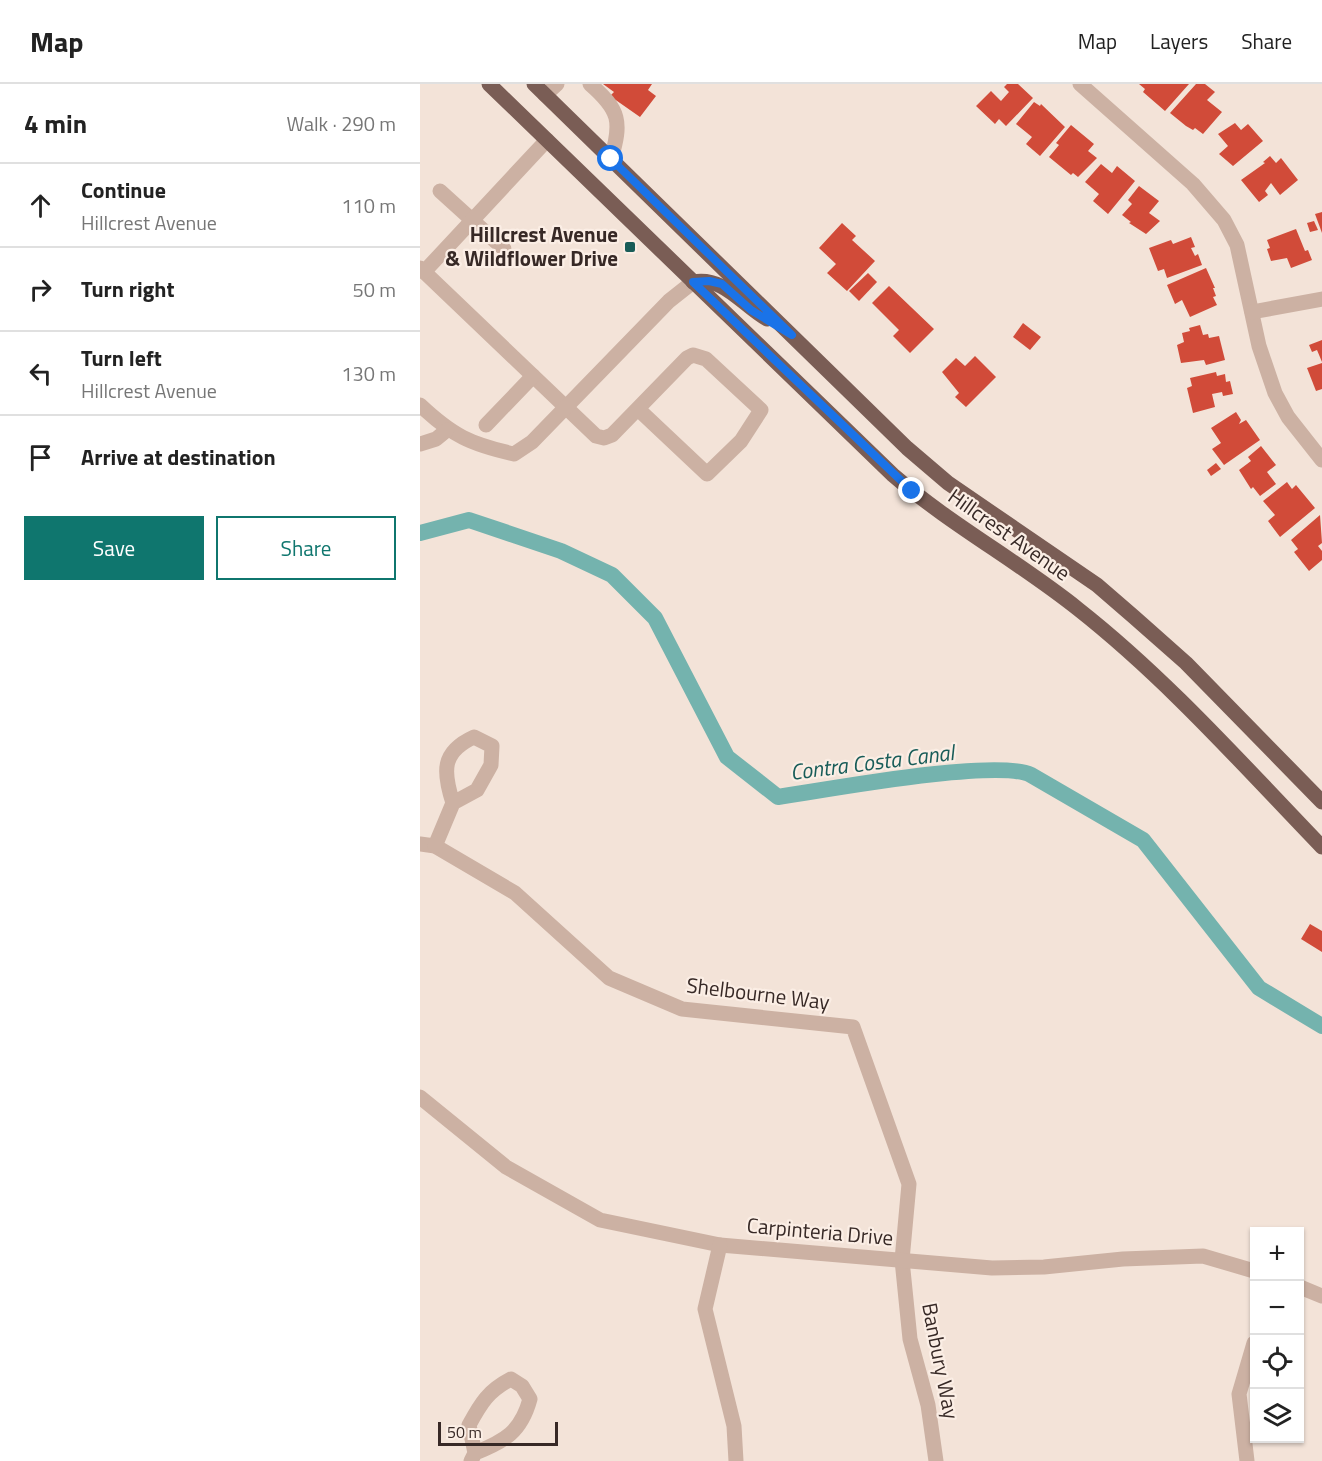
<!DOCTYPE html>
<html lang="en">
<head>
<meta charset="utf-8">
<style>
	body { margin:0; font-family:"Titillium Web",sans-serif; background:#f6f6f6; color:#222 }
	.controls { position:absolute; right:18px; bottom:18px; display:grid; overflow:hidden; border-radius:0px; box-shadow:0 2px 4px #0004 }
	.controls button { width:54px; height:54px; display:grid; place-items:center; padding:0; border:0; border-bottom:2px solid #e0e0e0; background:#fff; color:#222; font:30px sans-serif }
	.scale { position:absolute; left:18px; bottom:15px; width:120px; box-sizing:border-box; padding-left:6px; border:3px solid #372926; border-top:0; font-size:16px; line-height:21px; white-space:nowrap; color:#372926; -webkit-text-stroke:4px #fbeee5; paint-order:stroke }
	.stop { position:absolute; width:18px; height:18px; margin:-14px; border:4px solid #1a73e8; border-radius:50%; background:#fff }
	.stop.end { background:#1a73e8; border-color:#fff; box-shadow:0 2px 6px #0008 }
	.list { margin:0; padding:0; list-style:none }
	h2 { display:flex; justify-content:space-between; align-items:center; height:78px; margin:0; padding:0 24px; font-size:26px }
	h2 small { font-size:20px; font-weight:400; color:#767676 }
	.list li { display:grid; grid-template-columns:39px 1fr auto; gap:18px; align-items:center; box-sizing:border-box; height:84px; padding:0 24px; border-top:2px solid #e0e0e0 }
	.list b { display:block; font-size:22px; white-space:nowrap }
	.list p { margin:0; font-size:20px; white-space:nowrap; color:#767676 }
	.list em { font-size:20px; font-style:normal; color:#767676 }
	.actions { display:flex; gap:12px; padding:18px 24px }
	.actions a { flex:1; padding:14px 0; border:2px solid #0f766e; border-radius:0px; text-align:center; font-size:21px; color:#0f766e }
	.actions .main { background:#0f766e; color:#fff }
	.icon { flex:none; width:33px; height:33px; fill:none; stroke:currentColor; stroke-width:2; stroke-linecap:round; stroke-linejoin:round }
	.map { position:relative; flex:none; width:902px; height:1377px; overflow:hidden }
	header { display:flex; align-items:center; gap:36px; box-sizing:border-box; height:84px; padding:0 30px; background:#fff; border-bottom:2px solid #e0e0e0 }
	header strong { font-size:28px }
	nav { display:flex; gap:33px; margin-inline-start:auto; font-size:21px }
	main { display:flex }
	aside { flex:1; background:#fff }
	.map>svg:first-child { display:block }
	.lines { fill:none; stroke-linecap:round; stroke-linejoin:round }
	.canal { stroke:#74b3ae; stroke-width:16 }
	.building { fill:#d14b39 }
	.minor { stroke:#ccb1a3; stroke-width:15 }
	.major { stroke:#7a5d55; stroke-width:15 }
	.route { stroke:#1a73e8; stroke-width:8 }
	.poi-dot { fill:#185c58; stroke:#fbeee5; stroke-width:2 }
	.labels { text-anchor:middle; stroke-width:4.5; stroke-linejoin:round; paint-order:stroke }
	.poi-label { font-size:21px; font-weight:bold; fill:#372926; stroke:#fbeee5; text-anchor:end }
	.street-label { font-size:21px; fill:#372926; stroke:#fbeee5 }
	.water-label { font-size:22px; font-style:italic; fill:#185c58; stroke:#fbeee5 }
</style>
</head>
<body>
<header>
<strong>Map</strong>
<nav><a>Map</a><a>Layers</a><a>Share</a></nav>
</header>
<main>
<aside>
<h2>4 min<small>Walk · 290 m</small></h2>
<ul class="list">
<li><svg class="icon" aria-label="ahead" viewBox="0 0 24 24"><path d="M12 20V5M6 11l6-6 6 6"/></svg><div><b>Continue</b><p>Hillcrest Avenue</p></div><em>110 m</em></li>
<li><svg class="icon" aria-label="right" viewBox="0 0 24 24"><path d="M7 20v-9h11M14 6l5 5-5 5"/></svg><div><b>Turn right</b></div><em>50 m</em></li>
<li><svg class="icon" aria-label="left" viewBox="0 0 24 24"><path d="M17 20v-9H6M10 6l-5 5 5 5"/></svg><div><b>Turn left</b><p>Hillcrest Avenue</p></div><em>130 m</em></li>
<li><svg class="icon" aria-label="arrive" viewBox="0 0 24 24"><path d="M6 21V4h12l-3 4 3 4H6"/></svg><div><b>Arrive at destination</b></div></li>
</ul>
<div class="actions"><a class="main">Save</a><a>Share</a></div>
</aside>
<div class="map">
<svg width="902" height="1377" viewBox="0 0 902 1377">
	<rect width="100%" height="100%" fill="#f3e3d8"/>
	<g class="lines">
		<path class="canal" d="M 0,449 L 49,436 L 141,467 L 192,491 L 235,534 L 307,673 L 358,713 C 405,706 577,674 611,691 L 723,756 L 839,904 L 902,942"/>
	</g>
	<g class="building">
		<path d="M 183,0 L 232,0 L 228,6 L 236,12 L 220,33 L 190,12 L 194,8 Z"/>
		<path d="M 587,0 L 598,0 L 613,14 L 586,42 L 579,35 L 575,40 L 556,22 L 571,7 L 581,17 L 589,8 L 584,3 Z"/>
		<path d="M 719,0 L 769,0 L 745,27 L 723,8 L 725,5 Z"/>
		<path d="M 776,0 L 785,0 L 795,8 L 787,16 L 802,28 L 783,50 L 775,44 L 773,46 L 766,42 L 750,29 Z"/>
		<path d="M 614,18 L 620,22 L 621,20 L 645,43 L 620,72 L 606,60 L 612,53 L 596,40 Z"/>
		<path d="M 815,39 L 821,46 L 828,40 L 843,57 L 813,82 L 799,70 L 808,62 L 798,50 Z"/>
		<path d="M 651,41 L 674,60 L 668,67 L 677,74 L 658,93 L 653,89 L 651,91 L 629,73 L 639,61 L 636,59 Z"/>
		<path d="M 850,72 L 856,79 L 861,74 L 878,96 L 860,111 L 851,99 L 845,107 L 848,111 L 839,118 L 821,96 L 845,79 L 843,78 Z"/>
		<path d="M 681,80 L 692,89 L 697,82 L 715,97 L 688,130 L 673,117 L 679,110 L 665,98 Z"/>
		<path d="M 719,102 L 739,117 L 729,129 L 740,137 L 726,150 L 709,139 L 711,138 L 702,131 L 712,120 L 708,116 Z"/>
		<path d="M 902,128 L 902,149 L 895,130 Z"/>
		<path d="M 894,137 L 898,146 L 890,148 L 887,139 Z"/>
		<path d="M 422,139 L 436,152 L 432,156 L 455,177 L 427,207 L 407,189 L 416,180 L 399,164 Z"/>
		<path d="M 876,145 L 885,167 L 888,166 L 892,176 L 871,184 L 867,174 L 851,177 L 847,165 L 850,164 L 847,156 Z"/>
		<path d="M 771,153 L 775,163 L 771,164 L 775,172 L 778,170 L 782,181 L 747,194 L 744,185 L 738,187 L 729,164 L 751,156 L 753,160 Z"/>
		<path d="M 786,184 L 795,204 L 793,204 L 796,212 L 793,213 L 797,221 L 770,233 L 762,216 L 755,220 L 747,201 Z"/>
		<path d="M 448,189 L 457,198 L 439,217 L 429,207 Z"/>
		<path d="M 469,202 L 514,245 L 490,269 L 473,252 L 479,246 L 452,219 Z"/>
		<path d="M 603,239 L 621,253 L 610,266 L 593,253 Z"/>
		<path d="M 780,241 L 783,251 L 788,250 L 789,254 L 799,252 L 805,276 L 786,281 L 784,276 L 761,279 L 757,261 L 764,258 L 762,249 L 770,247 L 769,244 Z"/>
		<path d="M 902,256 L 902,278 L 897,266 L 892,268 L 889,261 Z"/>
		<path d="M 555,272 L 576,293 L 546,323 L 535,313 L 539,309 L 522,288 L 536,274 L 545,282 Z"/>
		<path d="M 902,279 L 902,305 L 896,307 L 887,284 Z"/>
		<path d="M 796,288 L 797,292 L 805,290 L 806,298 L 810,297 L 813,310 L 803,312 L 802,308 L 792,310 L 795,323 L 773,329 L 767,304 L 772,302 L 770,294 Z"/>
		<path d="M 816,328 L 821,336 L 819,340 L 826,336 L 840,356 L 804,381 L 792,365 L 801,359 L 791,344 Z"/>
		<path d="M 841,362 L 856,381 L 847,388 L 856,400 L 840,412 L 833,403 L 831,405 L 819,386 L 831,377 L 828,373 Z"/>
		<path d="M 796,379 L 801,385 L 791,392 L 787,386 Z"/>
		<path d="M 867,398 L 872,405 L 876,401 L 895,424 L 860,453 L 848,437 L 855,431 L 843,417 Z"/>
		<path d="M 900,431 L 902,459 L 898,462 L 902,467 L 902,476 L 889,487 L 874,468 L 878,465 L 871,456 Z"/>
		<path d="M 890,840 L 902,847 L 902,868 L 881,855 Z"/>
	</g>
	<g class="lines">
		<g class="minor">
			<path d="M 170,0 C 200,26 202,38 191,75"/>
			<path d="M 660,0 L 773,100 L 804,136 L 817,161 L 839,262 L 855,309 L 868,333 L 902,376"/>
			<path d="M 125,11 L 137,0"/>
			<path d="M 20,107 L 84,165"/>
			<path d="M 0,184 L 176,352 L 184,354 L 192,351 L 267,274 L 273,271 L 286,275 L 341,326 L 321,357 L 287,390 L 218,325"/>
			<path d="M 4,188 L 127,56"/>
			<path d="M 832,228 L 902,215"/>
			<path d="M 0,321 C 33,352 50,360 94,370 L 112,358 L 249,217 L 273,198"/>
			<path d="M 66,341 L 113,292"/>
			<path d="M 0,360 L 16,355 L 27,346"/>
			<path d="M 0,760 L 15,762 L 95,809 L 189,894 L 262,925 L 433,943 L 489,1100 L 482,1176 L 490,1255 L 508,1321 L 516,1377"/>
			<path d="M 15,762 L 33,719 L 57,706 L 71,681 L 72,662 L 54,653 C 21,668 23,688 33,719"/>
			<path d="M 0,1013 L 86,1083 L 180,1136 L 300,1161 L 572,1184 L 624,1183 L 703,1175 L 783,1172 L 834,1187"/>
			<path d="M 300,1161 L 285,1225 L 314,1342 L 316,1377"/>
			<path d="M 880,1203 L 902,1212"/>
			<path d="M 51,1377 L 55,1369 L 49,1341 C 61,1319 68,1307 91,1295 L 102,1302 L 110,1315 C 101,1348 85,1357 55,1369"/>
			<path d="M 827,1377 L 819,1310 L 834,1259"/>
		</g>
		<g class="major">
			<path d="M 69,0 L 473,391 C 531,441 598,477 658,525 C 747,595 823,681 902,763"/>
			<path d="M 114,0 L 487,364 L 528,399 L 677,501 L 714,533 L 766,579 L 902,718"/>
			<path d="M 273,198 C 304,192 322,221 347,235"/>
		</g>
	</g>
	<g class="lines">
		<path class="route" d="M 191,75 L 372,251 L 331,226 L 302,200 L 289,197 L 273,198 L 492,407"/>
	</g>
	<rect class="poi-dot" x="204" y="157" width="12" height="12" rx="3"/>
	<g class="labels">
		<g class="poi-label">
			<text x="198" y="158">Hillcrest Avenue<tspan x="198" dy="24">&amp; Wildflower Drive</tspan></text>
		</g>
		<g class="street-label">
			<text transform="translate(589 451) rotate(35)" y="7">Hillcrest Avenue</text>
			<text transform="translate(338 910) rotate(7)" y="7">Shelbourne Way</text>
			<text transform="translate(400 1148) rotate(5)" y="7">Carpinteria Drive</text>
			<text transform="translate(520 1277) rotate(79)" y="7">Banbury Way</text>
		</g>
		<g class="water-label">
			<text transform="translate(452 678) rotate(-7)" y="8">Contra Costa Canal</text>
		</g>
	</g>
</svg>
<div class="controls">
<button>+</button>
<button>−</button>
<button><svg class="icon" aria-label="locate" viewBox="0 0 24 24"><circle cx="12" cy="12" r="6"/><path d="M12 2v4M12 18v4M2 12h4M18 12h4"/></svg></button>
<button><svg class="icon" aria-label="layers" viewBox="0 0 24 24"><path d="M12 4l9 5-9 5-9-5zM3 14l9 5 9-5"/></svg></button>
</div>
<div class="scale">50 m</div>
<div class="stop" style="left:191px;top:75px"></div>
<div class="stop end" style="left:492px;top:407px"></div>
</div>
</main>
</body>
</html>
